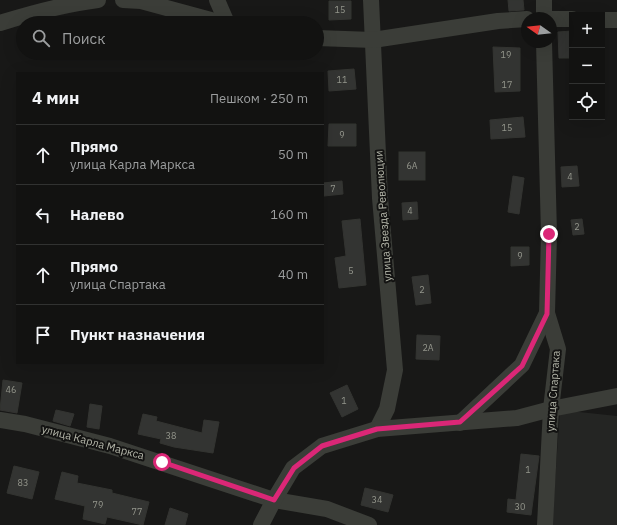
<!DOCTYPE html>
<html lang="ru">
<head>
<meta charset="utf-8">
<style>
	body { margin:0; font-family:"IBM Plex Sans",sans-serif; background:#1f201f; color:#f1f3f6 }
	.controls { position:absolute; right:12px; top:12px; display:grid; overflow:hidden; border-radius:0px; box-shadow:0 4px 16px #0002 }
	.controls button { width:36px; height:36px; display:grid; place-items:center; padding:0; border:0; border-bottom:1px solid #313231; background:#121211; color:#f1f3f6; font:20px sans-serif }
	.compass { position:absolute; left:521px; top:12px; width:36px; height:36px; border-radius:50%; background:#121211; box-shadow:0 4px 16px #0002; rotate:285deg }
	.stop { position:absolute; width:12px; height:12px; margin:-9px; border:3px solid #db2777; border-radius:50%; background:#fff }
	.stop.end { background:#db2777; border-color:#fff; box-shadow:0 1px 4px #0008 }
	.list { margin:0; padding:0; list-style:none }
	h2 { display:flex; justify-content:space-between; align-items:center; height:52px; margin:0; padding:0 16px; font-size:17px }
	h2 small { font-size:13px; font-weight:400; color:#9c9e9f }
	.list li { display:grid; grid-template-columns:26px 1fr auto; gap:12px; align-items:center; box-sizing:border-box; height:60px; padding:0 16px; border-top:1px solid #313231 }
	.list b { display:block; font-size:15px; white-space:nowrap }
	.list p { margin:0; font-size:13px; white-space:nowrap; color:#9c9e9f }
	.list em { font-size:13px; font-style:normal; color:#9c9e9f }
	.icon { flex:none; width:22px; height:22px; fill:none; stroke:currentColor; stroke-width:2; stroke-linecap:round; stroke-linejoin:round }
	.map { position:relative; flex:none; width:617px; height:525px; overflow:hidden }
	.search { position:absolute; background:#121211; box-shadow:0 4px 16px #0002; left:16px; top:16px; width:308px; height:44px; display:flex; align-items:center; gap:10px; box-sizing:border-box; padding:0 14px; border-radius:22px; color:#9c9e9f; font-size:15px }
	.panel { position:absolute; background:#121211; box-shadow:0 4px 16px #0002; left:16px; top:72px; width:308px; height:292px; border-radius:0px }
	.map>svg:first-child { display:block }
	.built { fill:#242523 }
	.building { fill:#333432; stroke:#333431 }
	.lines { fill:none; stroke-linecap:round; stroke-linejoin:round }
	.minor { stroke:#3b3d38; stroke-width:16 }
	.route { stroke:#db2777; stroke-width:5 }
	.labels { text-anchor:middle; stroke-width:4; stroke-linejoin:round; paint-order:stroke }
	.number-label { font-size:9px; fill:#94968c }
	.street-label { font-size:11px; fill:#b5b7aa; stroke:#131312 }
</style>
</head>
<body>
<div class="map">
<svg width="617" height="525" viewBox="0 0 617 525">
	<rect width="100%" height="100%" fill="#181817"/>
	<path class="built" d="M 560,410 L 617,416 L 617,525 L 552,525 Z"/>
	<g class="building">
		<path d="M 508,0 L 523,0 L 524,10 L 509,11 Z"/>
		<path d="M 329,1 L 351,1 L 351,19 L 329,20 Z"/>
		<path d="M 572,31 L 572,58 L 559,58 L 558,32 Z"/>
		<path d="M 493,47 L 520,48 L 520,91 L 495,92 Z"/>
		<path d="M 354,69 L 356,89 L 329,91 L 328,71 Z"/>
		<path d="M 523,117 L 525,137 L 491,139 L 490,120 Z"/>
		<path d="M 329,124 L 356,124 L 356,146 L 328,146 Z"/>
		<rect x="399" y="152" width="26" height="28"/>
		<path d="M 577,166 L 579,186 L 562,187 L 561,167 Z"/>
		<path d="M 513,176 L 524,178 L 519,214 L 508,212 Z"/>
		<path d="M 342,181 L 343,194 L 324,196 L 323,183 Z"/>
		<path d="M 417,202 L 418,219 L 403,220 L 402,203 Z"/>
		<path d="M 360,219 L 366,285 L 339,288 L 335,258 L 346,256 L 342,221 Z"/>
		<path d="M 582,219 L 584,234 L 573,235 L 571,220 Z"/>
		<path d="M 511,247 L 529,247 L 529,265 L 511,266 Z"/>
		<path d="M 428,275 L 431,303 L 416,305 L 412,277 Z"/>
		<path d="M 417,335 L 440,336 L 439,360 L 416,359 Z"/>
		<path d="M 3,380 L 22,383 L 17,413 L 0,410 Z"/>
		<path d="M 347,385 L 358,409 L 342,417 L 330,393 Z"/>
		<path d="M 90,404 L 102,406 L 99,429 L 87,427 Z"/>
		<path d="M 56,410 L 74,414 L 70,426 L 53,421 Z"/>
		<path d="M 143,414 L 157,417 L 156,421 L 202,433 L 204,420 L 219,422 L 213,453 L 174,447 L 160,443 L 161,439 L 138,434 Z"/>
		<path d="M 521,454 L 539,456 L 531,515 L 507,512 L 508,499 L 516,500 Z"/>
		<path d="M 14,466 L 39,472 L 32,499 L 7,493 Z"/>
		<path d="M 62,472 L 78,476 L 77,483 L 112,490 L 112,493 L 149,502 L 143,525 L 107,517 L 105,524 L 83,519 L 85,506 L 55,499 Z"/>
		<path d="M 365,488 L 393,495 L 388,512 L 361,505 Z"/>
		<path d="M 170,508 L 188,514 L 185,525 L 165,525 Z"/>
	</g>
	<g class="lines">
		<g class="minor">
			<path d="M 123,0 L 141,1 L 222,23"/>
			<path d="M 217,0 L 227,23"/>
			<path d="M 371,0 L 380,198 L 395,370 L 387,409 L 377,429"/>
			<path d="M 544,18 L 544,0"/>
			<path d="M 551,19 L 572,19"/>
			<path d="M 602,20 L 617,20"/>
			<path d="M 0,23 C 32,13 65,4 98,0"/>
			<path d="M 317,38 L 373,40 L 498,21 L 527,19"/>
			<path d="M 544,42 L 549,234 L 547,313 L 558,349 L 551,409 L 545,525"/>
			<path d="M 0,420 L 25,424 L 110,446 L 274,500 L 327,509 L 369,525"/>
			<path d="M 460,423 L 522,365 L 547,313"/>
			<path d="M 261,525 L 274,500 L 293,468 L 322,446 L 377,429 L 517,418 L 551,409 L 617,396"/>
		</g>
	</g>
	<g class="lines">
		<path class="route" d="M 162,462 L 274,500 L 294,468 L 322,446 L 377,429 L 460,422 L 522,366 L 547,314 L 549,234"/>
	</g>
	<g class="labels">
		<g class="number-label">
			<text x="340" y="13">15</text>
			<text x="506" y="58">19</text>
			<text x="342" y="83">11</text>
			<text x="507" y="88">17</text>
			<text x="507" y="131">15</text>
			<text x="342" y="138">9</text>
			<text x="412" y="169">6А</text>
			<text x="570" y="180">4</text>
			<text x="333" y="192">7</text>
			<text x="410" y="214">4</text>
			<text x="577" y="230">2</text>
			<text x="520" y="259">9</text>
			<text x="351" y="274">5</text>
			<text x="422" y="293">2</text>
			<text x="428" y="351">2А</text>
			<text x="11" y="393">46</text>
			<text x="344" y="404">1</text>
			<text x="171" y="439">38</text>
			<text x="528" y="473">1</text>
			<text x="23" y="486">83</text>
			<text x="377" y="503">34</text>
			<text x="98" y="508">79</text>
			<text x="520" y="510">30</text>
			<text x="137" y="515">77</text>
		</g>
		<g class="street-label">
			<text transform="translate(383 216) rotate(-94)" y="4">улица Звезда Революции</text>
			<text transform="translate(553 391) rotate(-86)" y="4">улица Спартака</text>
			<text transform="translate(93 442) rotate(15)" y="4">улица Карла Маркса</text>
		</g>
	</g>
</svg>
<div class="controls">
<button>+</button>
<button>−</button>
<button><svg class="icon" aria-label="locate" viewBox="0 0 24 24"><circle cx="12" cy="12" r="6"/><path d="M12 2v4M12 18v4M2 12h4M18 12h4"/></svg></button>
</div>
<svg class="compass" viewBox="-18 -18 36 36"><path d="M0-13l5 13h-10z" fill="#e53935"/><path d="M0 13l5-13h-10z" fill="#9c9e9f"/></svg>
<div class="stop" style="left:162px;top:462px"></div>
<div class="stop end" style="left:549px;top:234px"></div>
<div class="search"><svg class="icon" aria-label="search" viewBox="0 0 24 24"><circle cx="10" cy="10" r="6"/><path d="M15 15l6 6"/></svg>Поиск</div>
<section class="panel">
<h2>4 мин<small>Пешком · 250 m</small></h2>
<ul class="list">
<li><svg class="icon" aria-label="ahead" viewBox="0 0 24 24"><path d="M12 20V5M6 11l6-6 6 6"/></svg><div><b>Прямо</b><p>улица Карла Маркса</p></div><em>50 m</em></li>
<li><svg class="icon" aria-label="left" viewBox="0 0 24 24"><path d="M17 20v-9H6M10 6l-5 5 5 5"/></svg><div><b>Налево</b></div><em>160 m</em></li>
<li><svg class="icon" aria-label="ahead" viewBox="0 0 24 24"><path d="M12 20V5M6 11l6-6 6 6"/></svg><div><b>Прямо</b><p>улица Спартака</p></div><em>40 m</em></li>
<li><svg class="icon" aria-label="arrive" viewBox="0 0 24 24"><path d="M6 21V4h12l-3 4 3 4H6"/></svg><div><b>Пункт назначения</b></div></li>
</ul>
</section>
</div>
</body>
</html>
